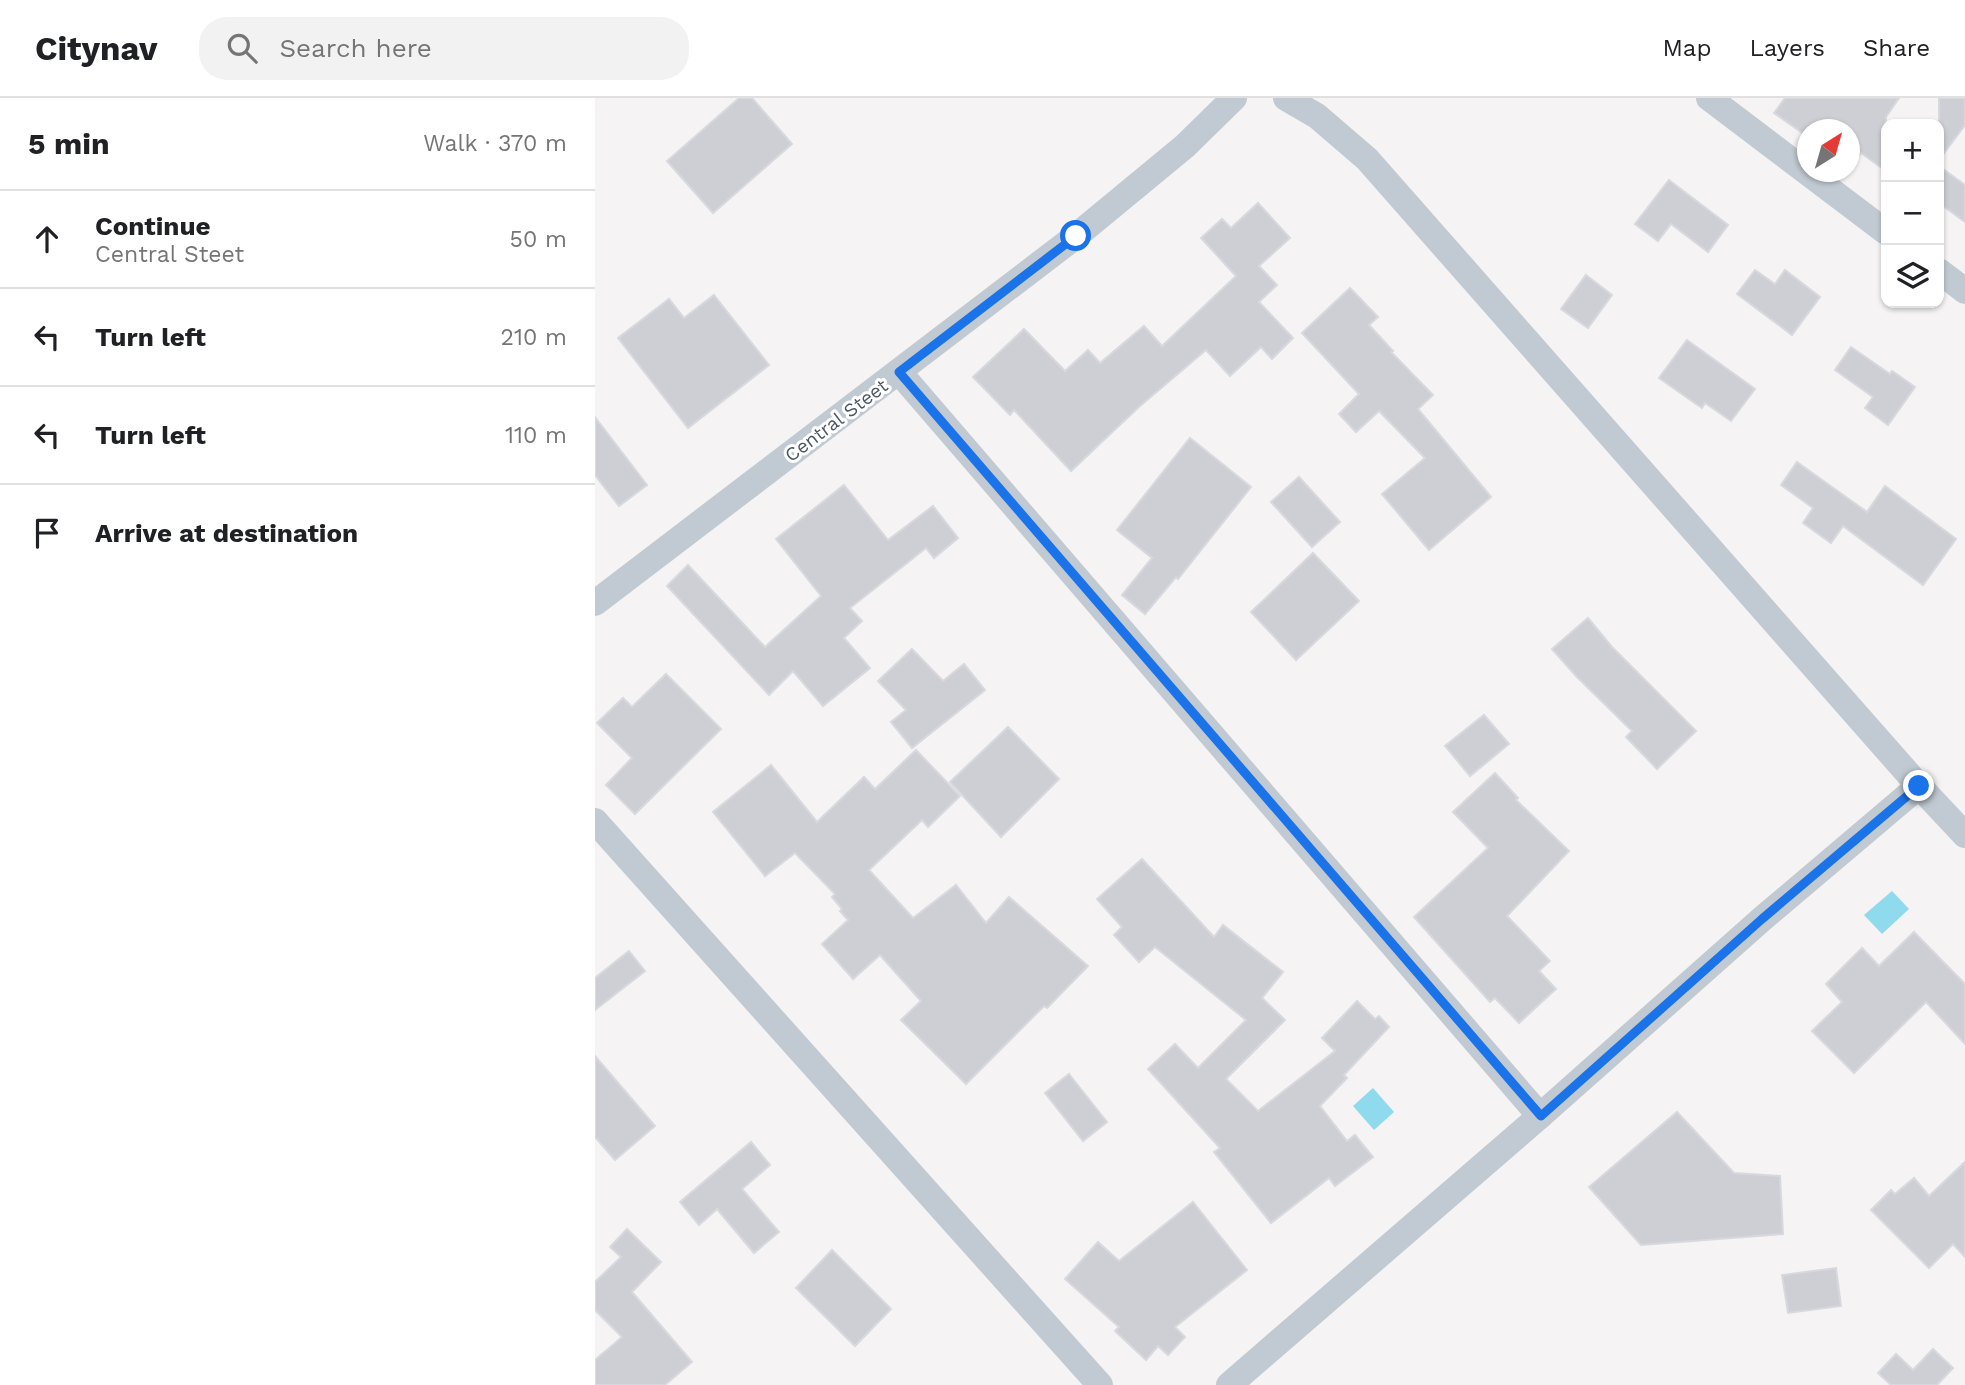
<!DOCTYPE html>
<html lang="en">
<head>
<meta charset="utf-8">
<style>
	body { margin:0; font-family:"Work Sans",sans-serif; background:#f2f2f2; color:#202124 }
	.controls { position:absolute; right:21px; top:21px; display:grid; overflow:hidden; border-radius:14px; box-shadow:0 2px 5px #0004 }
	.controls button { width:63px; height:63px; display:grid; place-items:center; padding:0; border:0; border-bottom:2px solid #e0e0e0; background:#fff; color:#202124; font:35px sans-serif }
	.compass { position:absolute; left:1202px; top:21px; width:63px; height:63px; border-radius:50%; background:#fff; box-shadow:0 2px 5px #0004; rotate:37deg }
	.stop { position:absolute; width:21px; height:21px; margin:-16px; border:5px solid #1a73e8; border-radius:50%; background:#fff }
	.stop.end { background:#1a73e8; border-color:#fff; box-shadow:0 2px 7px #0008 }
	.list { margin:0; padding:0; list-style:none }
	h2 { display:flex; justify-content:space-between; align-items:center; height:91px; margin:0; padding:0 28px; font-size:30px }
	h2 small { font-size:23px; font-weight:400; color:#757577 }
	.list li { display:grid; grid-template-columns:46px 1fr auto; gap:21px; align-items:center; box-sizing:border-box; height:98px; padding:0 28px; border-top:2px solid #e0e0e0 }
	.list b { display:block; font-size:26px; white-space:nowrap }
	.list p { margin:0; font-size:23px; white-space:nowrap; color:#757577 }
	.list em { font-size:23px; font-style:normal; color:#757577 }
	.icon { flex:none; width:38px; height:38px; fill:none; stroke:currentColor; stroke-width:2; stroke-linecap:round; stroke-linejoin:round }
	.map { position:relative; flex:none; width:1370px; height:1287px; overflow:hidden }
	header { display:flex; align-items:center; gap:42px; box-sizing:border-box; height:98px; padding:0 35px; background:#fff; border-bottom:2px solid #e0e0e0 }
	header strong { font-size:33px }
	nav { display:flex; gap:38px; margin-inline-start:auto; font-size:24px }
	.search { width:490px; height:63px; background:#f2f2f2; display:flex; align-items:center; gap:18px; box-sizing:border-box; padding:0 24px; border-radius:28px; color:#757577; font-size:26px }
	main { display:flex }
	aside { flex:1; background:#fff }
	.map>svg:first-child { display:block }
	.water { fill:#90daee }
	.building { fill:#cdcfd5; stroke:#d7d9de; stroke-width:2 }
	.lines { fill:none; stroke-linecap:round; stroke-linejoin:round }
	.street { stroke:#c1cad2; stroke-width:26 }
	.route { stroke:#1a73e8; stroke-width:9 }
	.labels { text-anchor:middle; stroke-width:6; stroke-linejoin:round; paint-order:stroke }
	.street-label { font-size:19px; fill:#4a5661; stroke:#fff }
</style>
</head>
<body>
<header>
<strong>Citynav</strong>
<div class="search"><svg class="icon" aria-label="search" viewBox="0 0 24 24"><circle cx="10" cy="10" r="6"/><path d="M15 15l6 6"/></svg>Search here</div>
<nav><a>Map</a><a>Layers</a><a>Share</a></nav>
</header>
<main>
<aside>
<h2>5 min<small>Walk · 370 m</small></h2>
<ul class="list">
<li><svg class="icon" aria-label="ahead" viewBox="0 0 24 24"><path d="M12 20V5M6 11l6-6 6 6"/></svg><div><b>Continue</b><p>Central Steet</p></div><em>50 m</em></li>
<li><svg class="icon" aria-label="left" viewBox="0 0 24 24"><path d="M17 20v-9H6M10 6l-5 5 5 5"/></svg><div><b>Turn left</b></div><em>210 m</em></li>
<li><svg class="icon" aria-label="left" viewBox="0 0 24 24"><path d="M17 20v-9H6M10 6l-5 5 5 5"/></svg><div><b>Turn left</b></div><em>110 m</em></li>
<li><svg class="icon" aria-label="arrive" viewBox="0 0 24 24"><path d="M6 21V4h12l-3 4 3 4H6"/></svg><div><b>Arrive at destination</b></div></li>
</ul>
</aside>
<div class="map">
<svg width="1370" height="1287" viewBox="0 0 1370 1287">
	<rect width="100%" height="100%" fill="#f5f3f3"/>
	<g class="water">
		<path d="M 1297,793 L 1314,811 L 1287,836 L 1269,817 Z"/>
		<path d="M 778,990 L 799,1014 L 779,1032 L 758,1008 Z"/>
	</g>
	<g class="building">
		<path d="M 144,0 L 157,0 L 197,46 L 118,115 L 72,63 Z"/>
		<path d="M 1190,0 L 1304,0 L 1291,19 L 1291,73 L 1266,55 L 1255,68 L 1255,32 L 1213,32 L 1213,39 L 1179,15 Z"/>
		<path d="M 1344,0 L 1370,0 L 1370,27 L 1344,62 Z"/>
		<path d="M 1344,68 L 1370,87 L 1370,124 L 1344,105 Z"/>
		<path d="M 1074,82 L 1133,127 L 1113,154 L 1076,126 L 1063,143 L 1040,126 Z"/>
		<path d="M 663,105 L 695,140 L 664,168 L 682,187 L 664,204 L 698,240 L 677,261 L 666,249 L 635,278 L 611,252 L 545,308 L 476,373 L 419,312 L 415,317 L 378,279 L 429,231 L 470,273 L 493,252 L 505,265 L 549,228 L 567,248 L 641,178 L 606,140 L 627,121 L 636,130 Z"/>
		<path d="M 1160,172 L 1180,186 L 1190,172 L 1225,199 L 1197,237 L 1142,196 Z"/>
		<path d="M 991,177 L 1017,197 L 993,230 L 966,211 Z"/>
		<path d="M 755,190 L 783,219 L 774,227 L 798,253 L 796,254 L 838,297 L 823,311 L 896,399 L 834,452 L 787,396 L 830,360 L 784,313 L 761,334 L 744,316 L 764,296 L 707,235 Z"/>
		<path d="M 119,197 L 174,267 L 93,330 L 23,240 L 74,201 L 89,220 Z"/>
		<path d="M 1092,242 L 1160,291 L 1136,323 L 1110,305 L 1107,310 L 1064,280 Z"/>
		<path d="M 1256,249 L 1295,276 L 1297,273 L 1320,289 L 1293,327 L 1270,310 L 1278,299 L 1240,272 Z"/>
		<path d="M 0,319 L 52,387 L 24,408 L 0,377 Z"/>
		<path d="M 595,340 L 656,389 L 583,481 L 581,479 L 550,516 L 527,497 L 557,460 L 522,432 Z"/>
		<path d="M 1202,364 L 1272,414 L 1290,388 L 1361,441 L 1328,487 L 1248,428 L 1236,445 L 1208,425 L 1218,410 L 1186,387 Z"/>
		<path d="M 704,379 L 745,424 L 717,449 L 676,404 Z"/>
		<path d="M 249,387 L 293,442 L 338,408 L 363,440 L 339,460 L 331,450 L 255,510 L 267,523 L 249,540 L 275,570 L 228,608 L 198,573 L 174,597 L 72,488 L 93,467 L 170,549 L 226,498 L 181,441 Z"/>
		<path d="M 718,455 L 764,503 L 701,562 L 656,514 Z"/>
		<path d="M 993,520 L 1017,549 L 1101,633 L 1062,671 L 1031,639 L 1037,633 L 981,578 L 957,551 Z"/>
		<path d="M 317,551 L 348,583 L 369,566 L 390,592 L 317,650 L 296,624 L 311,612 L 283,583 Z"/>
		<path d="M 71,576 L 126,631 L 40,716 L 11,687 L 37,660 L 2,625 L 28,600 L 37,609 Z"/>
		<path d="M 889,617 L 914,646 L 875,678 L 850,648 Z"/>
		<path d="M 413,629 L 464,681 L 406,739 L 355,684 Z"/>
		<path d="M 321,652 L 365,698 L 333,729 L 327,722 L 274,772 L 318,820 L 361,787 L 391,825 L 414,799 L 493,868 L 452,910 L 449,908 L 371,986 L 306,922 L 326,903 L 285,857 L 258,881 L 227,846 L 253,822 L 245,813 L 247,811 L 237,799 L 240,796 L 200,755 L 170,778 L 118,714 L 176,667 L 222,724 L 269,679 L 280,691 Z"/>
		<path d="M 900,675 L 923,700 L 921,702 L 974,753 L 912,818 L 955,863 L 944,873 L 961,891 L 924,925 L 900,900 L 895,904 L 819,819 L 893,750 L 858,714 Z"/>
		<path d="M 547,761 L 619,839 L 628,827 L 688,874 L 667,900 L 690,922 L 631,981 L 663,1013 L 740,953 L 727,940 L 762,903 L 780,921 L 784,918 L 794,929 L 749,977 L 752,980 L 725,1008 L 752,1043 L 760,1037 L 778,1059 L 740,1088 L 734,1080 L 676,1125 L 619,1054 L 625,1050 L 553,971 L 580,946 L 603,970 L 651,922 L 560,849 L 544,864 L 519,837 L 527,829 L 502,801 Z"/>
		<path d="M 1319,834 L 1370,886 L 1370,946 L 1331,904 L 1259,975 L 1217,933 L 1247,904 L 1231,886 L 1267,850 L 1284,868 Z"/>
		<path d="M 34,853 L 50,873 L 0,912 L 0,880 Z"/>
		<path d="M 0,958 L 60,1028 L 20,1062 L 0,1039 Z"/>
		<path d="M 474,976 L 512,1024 L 488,1043 L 450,995 Z"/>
		<path d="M 1082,1014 L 1139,1075 L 1185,1078 L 1188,1136 L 1046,1147 L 994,1089 Z"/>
		<path d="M 156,1044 L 175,1067 L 147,1091 L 184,1134 L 159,1155 L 122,1111 L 104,1127 L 85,1104 Z"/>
		<path d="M 1370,1064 L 1370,1159 L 1358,1146 L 1334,1170 L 1276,1112 L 1296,1092 L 1300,1096 L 1319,1080 L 1334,1098 Z"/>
		<path d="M 598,1104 L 652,1172 L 580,1229 L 590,1239 L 573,1257 L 563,1248 L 551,1262 L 520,1233 L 524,1229 L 470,1181 L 503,1144 L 524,1163 Z"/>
		<path d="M 32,1131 L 66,1164 L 37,1194 L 97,1264 L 70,1287 L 0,1287 L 0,1262 L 27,1239 L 0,1212 L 0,1184 L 26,1159 L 15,1149 Z"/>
		<path d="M 237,1152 L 296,1211 L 260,1248 L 201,1190 Z"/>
		<path d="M 1241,1170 L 1246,1208 L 1193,1215 L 1187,1177 Z"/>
		<path d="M 1338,1251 L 1358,1270 L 1342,1287 L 1296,1287 L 1283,1275 L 1301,1256 L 1318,1272 Z"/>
	</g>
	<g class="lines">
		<g class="street">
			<path d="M 691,0 L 722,18 L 772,61 L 1324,688 L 1370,737"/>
			<path d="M 1114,0 L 1291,134"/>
			<path d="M 1344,173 L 1370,193"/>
			<path d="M 304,274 L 945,1018"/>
			<path d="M 0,505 L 481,138 L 590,48 L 639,0"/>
			<path d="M 0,723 L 505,1287"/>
			<path d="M 634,1287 L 945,1018 L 1167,821 L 1324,688"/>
		</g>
	</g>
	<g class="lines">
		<path class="route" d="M 481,138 L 304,274 L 946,1018 L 1167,821 L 1324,688"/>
	</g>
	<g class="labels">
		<g class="street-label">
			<text transform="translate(241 322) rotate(-37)" y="7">Central Steet</text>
		</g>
	</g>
</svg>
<div class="controls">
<button>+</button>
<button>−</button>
<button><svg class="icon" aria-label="layers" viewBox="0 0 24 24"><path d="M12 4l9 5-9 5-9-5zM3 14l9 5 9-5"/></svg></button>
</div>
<svg class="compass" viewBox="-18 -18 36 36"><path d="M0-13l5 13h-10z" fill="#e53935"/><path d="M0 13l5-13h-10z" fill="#757577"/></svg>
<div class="stop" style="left:481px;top:138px"></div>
<div class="stop end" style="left:1324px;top:688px"></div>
</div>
</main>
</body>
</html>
